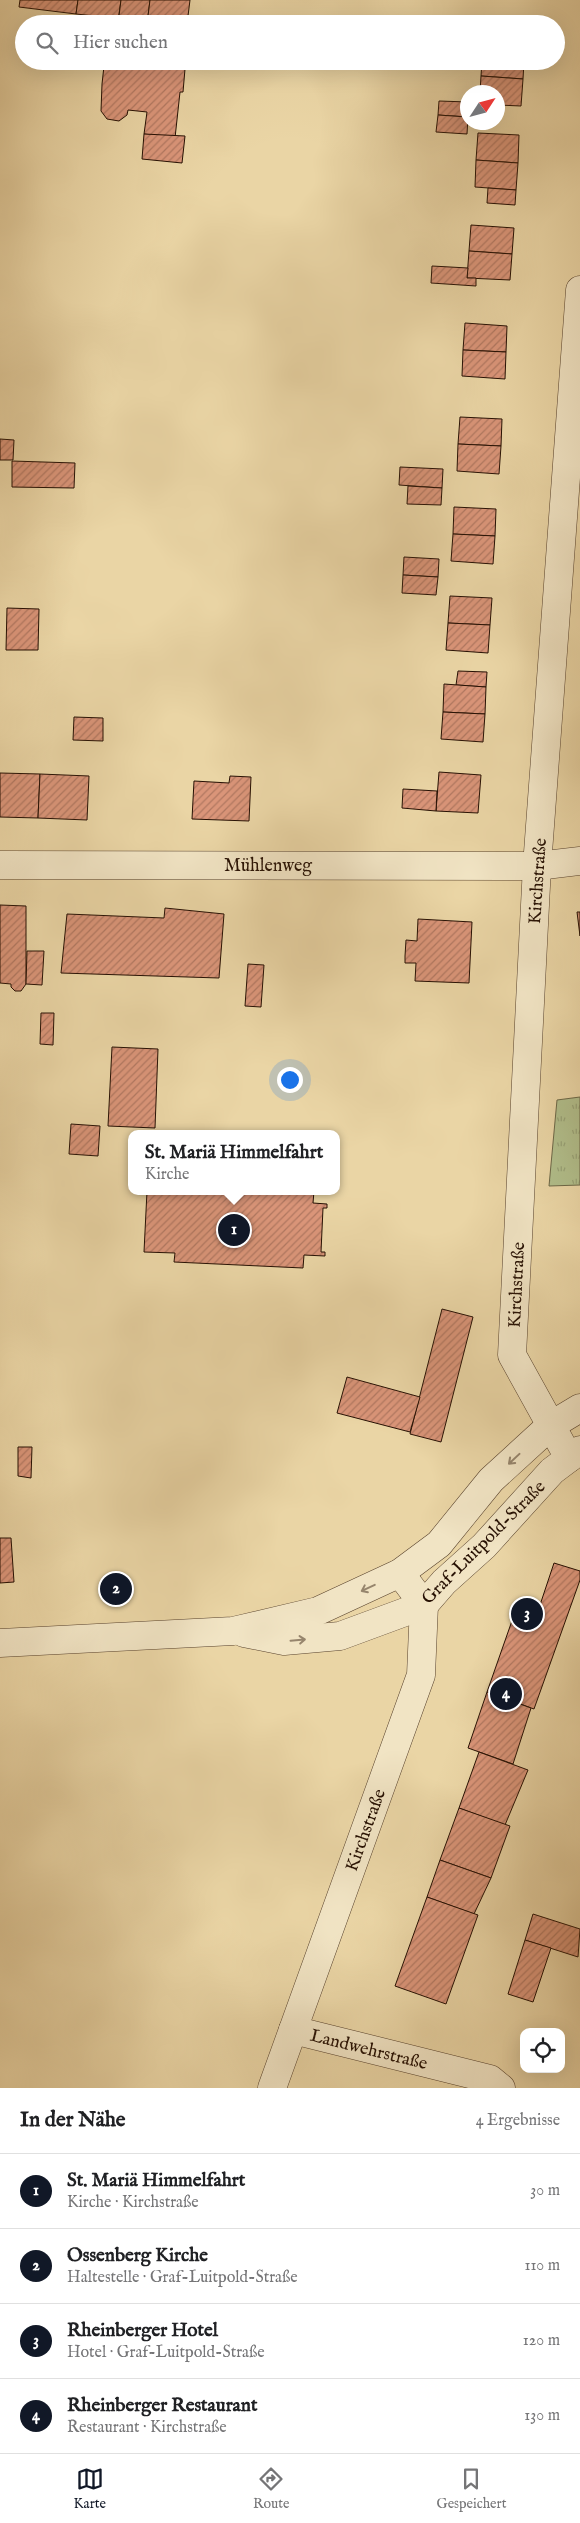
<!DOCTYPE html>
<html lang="de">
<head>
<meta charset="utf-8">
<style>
	body { margin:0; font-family:"IM FELL English",serif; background:#f2f2f2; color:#202124 }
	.controls { position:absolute; right:15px; bottom:15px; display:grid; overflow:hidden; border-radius:10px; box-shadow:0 5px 20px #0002 }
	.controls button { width:45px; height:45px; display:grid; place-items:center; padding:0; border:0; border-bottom:1px solid #e0e0e0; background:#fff; color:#202124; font:25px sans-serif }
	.compass { position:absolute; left:460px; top:85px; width:45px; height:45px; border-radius:50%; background:#fff; box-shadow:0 5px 20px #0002; rotate:54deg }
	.you { position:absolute; left:289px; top:1079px; width:18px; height:18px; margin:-12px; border:4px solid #fff; border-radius:50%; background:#1a73e8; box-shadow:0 0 0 8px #1a73e833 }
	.badge { display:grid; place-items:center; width:32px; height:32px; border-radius:50%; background:#111827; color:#fff; font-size:16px; font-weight:700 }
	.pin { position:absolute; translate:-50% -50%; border:2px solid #fff; box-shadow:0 1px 5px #0006 }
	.popup { position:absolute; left:128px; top:1130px; width:212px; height:65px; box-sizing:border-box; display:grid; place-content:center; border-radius:10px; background:#fff; filter:drop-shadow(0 1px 4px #0005); font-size:16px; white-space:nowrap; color:#757577 }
	.popup b { font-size:19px; color:#202124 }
	.popup::after { content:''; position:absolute; left:50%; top:100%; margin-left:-10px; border:10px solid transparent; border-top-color:#fff }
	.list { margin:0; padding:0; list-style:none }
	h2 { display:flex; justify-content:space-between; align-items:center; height:65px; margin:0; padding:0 20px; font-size:21px }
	h2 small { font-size:16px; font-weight:400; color:#757577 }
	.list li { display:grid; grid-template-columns:32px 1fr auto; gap:15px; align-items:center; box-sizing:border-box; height:75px; padding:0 20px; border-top:1px solid #e0e0e0 }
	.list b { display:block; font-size:19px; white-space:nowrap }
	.list p { margin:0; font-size:16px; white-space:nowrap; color:#757577 }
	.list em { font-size:16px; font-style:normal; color:#757577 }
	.icon { flex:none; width:28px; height:28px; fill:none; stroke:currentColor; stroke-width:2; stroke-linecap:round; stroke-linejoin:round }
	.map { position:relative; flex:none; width:580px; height:2088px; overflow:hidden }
	.search { position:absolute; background:#fff; box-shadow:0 5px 20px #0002; left:15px; right:15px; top:15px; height:55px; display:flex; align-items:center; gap:12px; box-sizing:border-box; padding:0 18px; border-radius:28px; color:#757577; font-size:19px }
	.sheet { height:365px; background:#fff }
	nav { display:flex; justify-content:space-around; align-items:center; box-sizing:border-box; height:70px; border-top:1px solid #e0e0e0; background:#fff; font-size:14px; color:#757577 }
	nav a { display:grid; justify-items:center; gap:2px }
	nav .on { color:#111827 }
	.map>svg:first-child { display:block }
	.park { fill:url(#park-tufts); stroke:#6c6747 }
	.building { fill:url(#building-hatch); stroke:#261003 }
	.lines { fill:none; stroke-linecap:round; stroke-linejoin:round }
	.minor-casing { stroke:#57412c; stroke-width:29 }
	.tertiary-casing { stroke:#57412c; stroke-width:29 }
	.minor { stroke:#f1e4c4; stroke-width:28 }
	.tertiary { stroke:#f1e4c4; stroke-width:28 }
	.oneway { stroke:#96856d }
	.labels { text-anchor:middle; stroke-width:4.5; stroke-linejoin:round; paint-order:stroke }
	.street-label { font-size:18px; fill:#261003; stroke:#f1e4c4 }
</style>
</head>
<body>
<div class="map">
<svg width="580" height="2088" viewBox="0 0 580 2088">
	<defs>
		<pattern id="park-tufts" width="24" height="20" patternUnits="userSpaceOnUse" patternTransform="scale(1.25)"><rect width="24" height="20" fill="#b1be8b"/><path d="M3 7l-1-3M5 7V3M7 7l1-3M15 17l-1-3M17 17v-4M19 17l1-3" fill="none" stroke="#98a276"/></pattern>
		<pattern id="building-hatch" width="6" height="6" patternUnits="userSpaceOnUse" patternTransform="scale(1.25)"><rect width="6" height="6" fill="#da9579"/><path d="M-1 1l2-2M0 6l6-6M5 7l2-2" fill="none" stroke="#b17861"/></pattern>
	</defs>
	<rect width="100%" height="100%" fill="#ead5a5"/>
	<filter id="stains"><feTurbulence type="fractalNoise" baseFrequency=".004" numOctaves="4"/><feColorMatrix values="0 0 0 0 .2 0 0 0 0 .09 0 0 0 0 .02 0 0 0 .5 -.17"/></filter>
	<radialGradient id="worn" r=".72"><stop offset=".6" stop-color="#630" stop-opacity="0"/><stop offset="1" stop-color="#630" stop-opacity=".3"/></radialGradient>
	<path class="park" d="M 580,1097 L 580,1185 L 549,1186 L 557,1100 Z"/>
	<g class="building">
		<path d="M 20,0 L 78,0 L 76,14 L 19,7 Z"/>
		<path d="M 78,0 L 121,0 L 118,21 L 105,17 L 76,14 Z"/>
		<path d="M 121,0 L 150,0 L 147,24 L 118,24 Z"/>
		<path d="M 150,0 L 190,0 L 187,24 L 147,24 Z"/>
		<path d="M 110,61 L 185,69 L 183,92 L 180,92 L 175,138 L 144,134 L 147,112 L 128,110 L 127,115 L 119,121 L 107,119 L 101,111 L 102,84 L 104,66 Z"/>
		<path d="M 143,61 L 183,61 L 182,69 L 143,65 Z"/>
		<path d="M 482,61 L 524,61 L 523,79 L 481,76 Z"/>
		<path d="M 481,76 L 523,79 L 521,106 L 498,105 L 498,92 L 480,92 Z"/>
		<path d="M 439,101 L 468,102 L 468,117 L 438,115 Z"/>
		<path d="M 438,115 L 468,117 L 467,134 L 436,132 Z"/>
		<path d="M 478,133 L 519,135 L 518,163 L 476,160 Z"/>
		<path d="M 144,134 L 185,136 L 182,163 L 142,159 Z"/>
		<path d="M 476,160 L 518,163 L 516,190 L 475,187 Z"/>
		<path d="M 488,188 L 516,190 L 515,205 L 487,203 Z"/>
		<path d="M 471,225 L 514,228 L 512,254 L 469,251 Z"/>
		<path d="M 469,251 L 512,254 L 510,280 L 467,278 Z"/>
		<path d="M 432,266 L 468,268 L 467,278 L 476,278 L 476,286 L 431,283 Z"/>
		<path d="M 465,323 L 507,326 L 506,352 L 463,350 Z"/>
		<path d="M 463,350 L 506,352 L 505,379 L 462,376 Z"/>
		<path d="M 460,417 L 502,419 L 501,446 L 458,444 Z"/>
		<path d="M 0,439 L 14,440 L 13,460 L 0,460 Z"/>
		<path d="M 458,444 L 501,446 L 499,474 L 457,471 Z"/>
		<path d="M 12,461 L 75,463 L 74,488 L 12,487 Z"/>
		<path d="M 400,467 L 443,469 L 442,488 L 399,485 Z"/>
		<path d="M 408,486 L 442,488 L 441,505 L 407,504 Z"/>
		<path d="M 454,507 L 496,509 L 495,536 L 453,534 Z"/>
		<path d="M 453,534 L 495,536 L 493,564 L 451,561 Z"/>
		<path d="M 404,557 L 439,559 L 438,577 L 403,575 Z"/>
		<path d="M 403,575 L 438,577 L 436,595 L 402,593 Z"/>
		<path d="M 450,596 L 492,598 L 490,625 L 448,623 Z"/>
		<path d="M 7,608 L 39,609 L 38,650 L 6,650 Z"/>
		<path d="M 448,623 L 490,625 L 488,653 L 446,650 Z"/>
		<path d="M 458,671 L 487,672 L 486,687 L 456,685 Z"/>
		<path d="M 444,684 L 486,687 L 485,714 L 443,712 Z"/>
		<path d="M 443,712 L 485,714 L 483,742 L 441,739 Z"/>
		<path d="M 74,717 L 103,718 L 103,741 L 73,740 Z"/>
		<path d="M 439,772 L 481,775 L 478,813 L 436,811 Z"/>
		<path d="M 0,773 L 40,774 L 38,818 L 0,817 Z"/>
		<path d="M 40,774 L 89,776 L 87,820 L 38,818 Z"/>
		<path d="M 230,776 L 251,777 L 249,821 L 192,819 L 194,781 L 229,783 Z"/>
		<path d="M 403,789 L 437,791 L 436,811 L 402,808 Z"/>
		<path d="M 0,905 L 26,906 L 26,984 L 21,991 L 15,991 L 11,987 L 11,984 L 0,983 Z"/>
		<path d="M 165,908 L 224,914 L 219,978 L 61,973 L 67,914 L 164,918 Z"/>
		<path d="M 577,912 L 580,912 L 580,936 Z"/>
		<path d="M 418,919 L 472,922 L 469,983 L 415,981 L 416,963 L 405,963 L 405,956 L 406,940 L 417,941 Z"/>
		<path d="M 27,951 L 44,951 L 42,985 L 26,984 Z"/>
		<path d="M 248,964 L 264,965 L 261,1007 L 245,1006 Z"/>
		<path d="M 41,1013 L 54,1013 L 53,1045 L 40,1044 Z"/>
		<path d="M 112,1047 L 158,1049 L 155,1128 L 108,1126 Z"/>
		<path d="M 71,1124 L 100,1126 L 98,1156 L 69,1154 Z"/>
		<path d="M 147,1191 L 314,1191 L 313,1203 L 327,1204 L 327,1208 L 323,1208 L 321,1252 L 325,1252 L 325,1256 L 304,1255 L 303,1268 L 174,1262 L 175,1253 L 144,1252 Z"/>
		<path d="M 442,1309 L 473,1317 L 441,1442 L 410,1434 Z"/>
		<path d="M 347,1377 L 420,1397 L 410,1432 L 337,1413 Z"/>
		<path d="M 18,1447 L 32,1447 L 31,1478 L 18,1476 Z"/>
		<path d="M 0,1538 L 11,1538 L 14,1582 L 0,1583 Z"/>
		<path d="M 554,1563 L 580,1571 L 580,1580 L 534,1709 L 487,1692 L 520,1598 L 540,1605 Z"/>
		<path d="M 487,1692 L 531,1708 L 513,1764 L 468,1748 Z"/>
		<path d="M 479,1752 L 528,1770 L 505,1825 L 459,1808 Z"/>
		<path d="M 459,1808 L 510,1826 L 491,1878 L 440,1860 Z"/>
		<path d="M 440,1860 L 491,1878 L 474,1914 L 427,1897 Z"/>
		<path d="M 427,1897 L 478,1915 L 446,2004 L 395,1986 Z"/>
		<path d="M 533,1914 L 580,1929 L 578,1957 L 525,1940 Z"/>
		<path d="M 525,1940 L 551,1948 L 533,2002 L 508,1994 Z"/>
	</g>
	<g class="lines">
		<g class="minor-casing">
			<g id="minor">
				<path d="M 0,865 L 537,866 L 580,861"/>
				<path d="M 569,1458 L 512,1355 L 537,866 L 580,290"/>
				<path d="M 293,2030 L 490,2079 L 501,2088"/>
				<path d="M 272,2088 L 421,1675 L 424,1605 L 400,1573"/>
			</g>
		</g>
		<g class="tertiary-casing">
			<g id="tertiary">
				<path d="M 244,1633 L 284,1641 L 340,1636 L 424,1605 L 444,1582 L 484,1546 L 552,1471 L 580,1450"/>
				<path d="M 0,1643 L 233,1631 L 318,1611 L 400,1573 L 439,1544 L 491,1480 L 550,1426 L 580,1408"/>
			</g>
		</g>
		<use href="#minor" class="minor"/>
		<use href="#tertiary" class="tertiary"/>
	</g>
	<defs><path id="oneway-shaft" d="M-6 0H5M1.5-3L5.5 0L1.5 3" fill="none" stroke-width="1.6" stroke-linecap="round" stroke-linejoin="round" transform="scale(1.25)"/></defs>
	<g class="oneway">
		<use href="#oneway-shaft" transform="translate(514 1459) rotate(137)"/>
		<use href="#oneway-shaft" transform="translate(368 1588) rotate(155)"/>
		<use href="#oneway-shaft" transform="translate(298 1640) rotate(-5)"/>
	</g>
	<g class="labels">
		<g class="street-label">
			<text x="268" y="871">Mühlenweg</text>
			<text transform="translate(537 881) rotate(-86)" y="6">Kirchstraße</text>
			<text transform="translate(516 1285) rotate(-87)" y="6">Kirchstraße</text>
			<text transform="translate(483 1542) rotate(-45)" y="6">Graf-Luitpold-Straße</text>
			<text transform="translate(365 1830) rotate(-70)" y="6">Kirchstraße</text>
			<text transform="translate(369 2049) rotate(14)" y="6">Landwehrstraße</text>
		</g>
	</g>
	<rect width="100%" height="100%" filter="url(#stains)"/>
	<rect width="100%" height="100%" fill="url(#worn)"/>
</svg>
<div class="controls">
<button><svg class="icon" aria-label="locate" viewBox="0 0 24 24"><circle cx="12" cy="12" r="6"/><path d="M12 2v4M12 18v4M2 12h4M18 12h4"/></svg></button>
</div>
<svg class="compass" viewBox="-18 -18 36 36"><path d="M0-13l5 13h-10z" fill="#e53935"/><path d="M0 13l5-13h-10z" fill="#757577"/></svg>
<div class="you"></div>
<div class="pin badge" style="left:234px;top:1230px">1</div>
<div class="popup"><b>St. Mariä Himmelfahrt</b>Kirche</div>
<div class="pin badge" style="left:116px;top:1589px">2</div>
<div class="pin badge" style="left:527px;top:1614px">3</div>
<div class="pin badge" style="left:506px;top:1694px">4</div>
<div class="search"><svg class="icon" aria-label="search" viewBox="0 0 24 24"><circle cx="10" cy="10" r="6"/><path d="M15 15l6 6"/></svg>Hier suchen</div>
</div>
<section class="sheet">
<h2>In der Nähe<small>4 Ergebnisse</small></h2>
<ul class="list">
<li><span class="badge">1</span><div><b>St. Mariä Himmelfahrt</b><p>Kirche · Kirchstraße</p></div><em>30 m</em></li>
<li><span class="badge">2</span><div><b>Ossenberg Kirche</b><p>Haltestelle · Graf-Luitpold-Straße</p></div><em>110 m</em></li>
<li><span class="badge">3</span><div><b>Rheinberger Hotel</b><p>Hotel · Graf-Luitpold-Straße</p></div><em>120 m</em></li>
<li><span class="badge">4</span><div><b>Rheinberger Restaurant</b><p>Restaurant · Kirchstraße</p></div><em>130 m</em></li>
</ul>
</section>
<nav>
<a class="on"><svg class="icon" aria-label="map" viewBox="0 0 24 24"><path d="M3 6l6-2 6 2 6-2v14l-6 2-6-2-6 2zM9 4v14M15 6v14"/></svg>Karte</a>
<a><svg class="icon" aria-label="directions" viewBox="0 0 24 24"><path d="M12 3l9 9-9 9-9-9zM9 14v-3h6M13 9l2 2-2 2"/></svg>Route</a>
<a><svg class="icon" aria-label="saved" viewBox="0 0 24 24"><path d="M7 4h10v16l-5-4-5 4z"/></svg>Gespeichert</a>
</nav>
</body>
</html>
